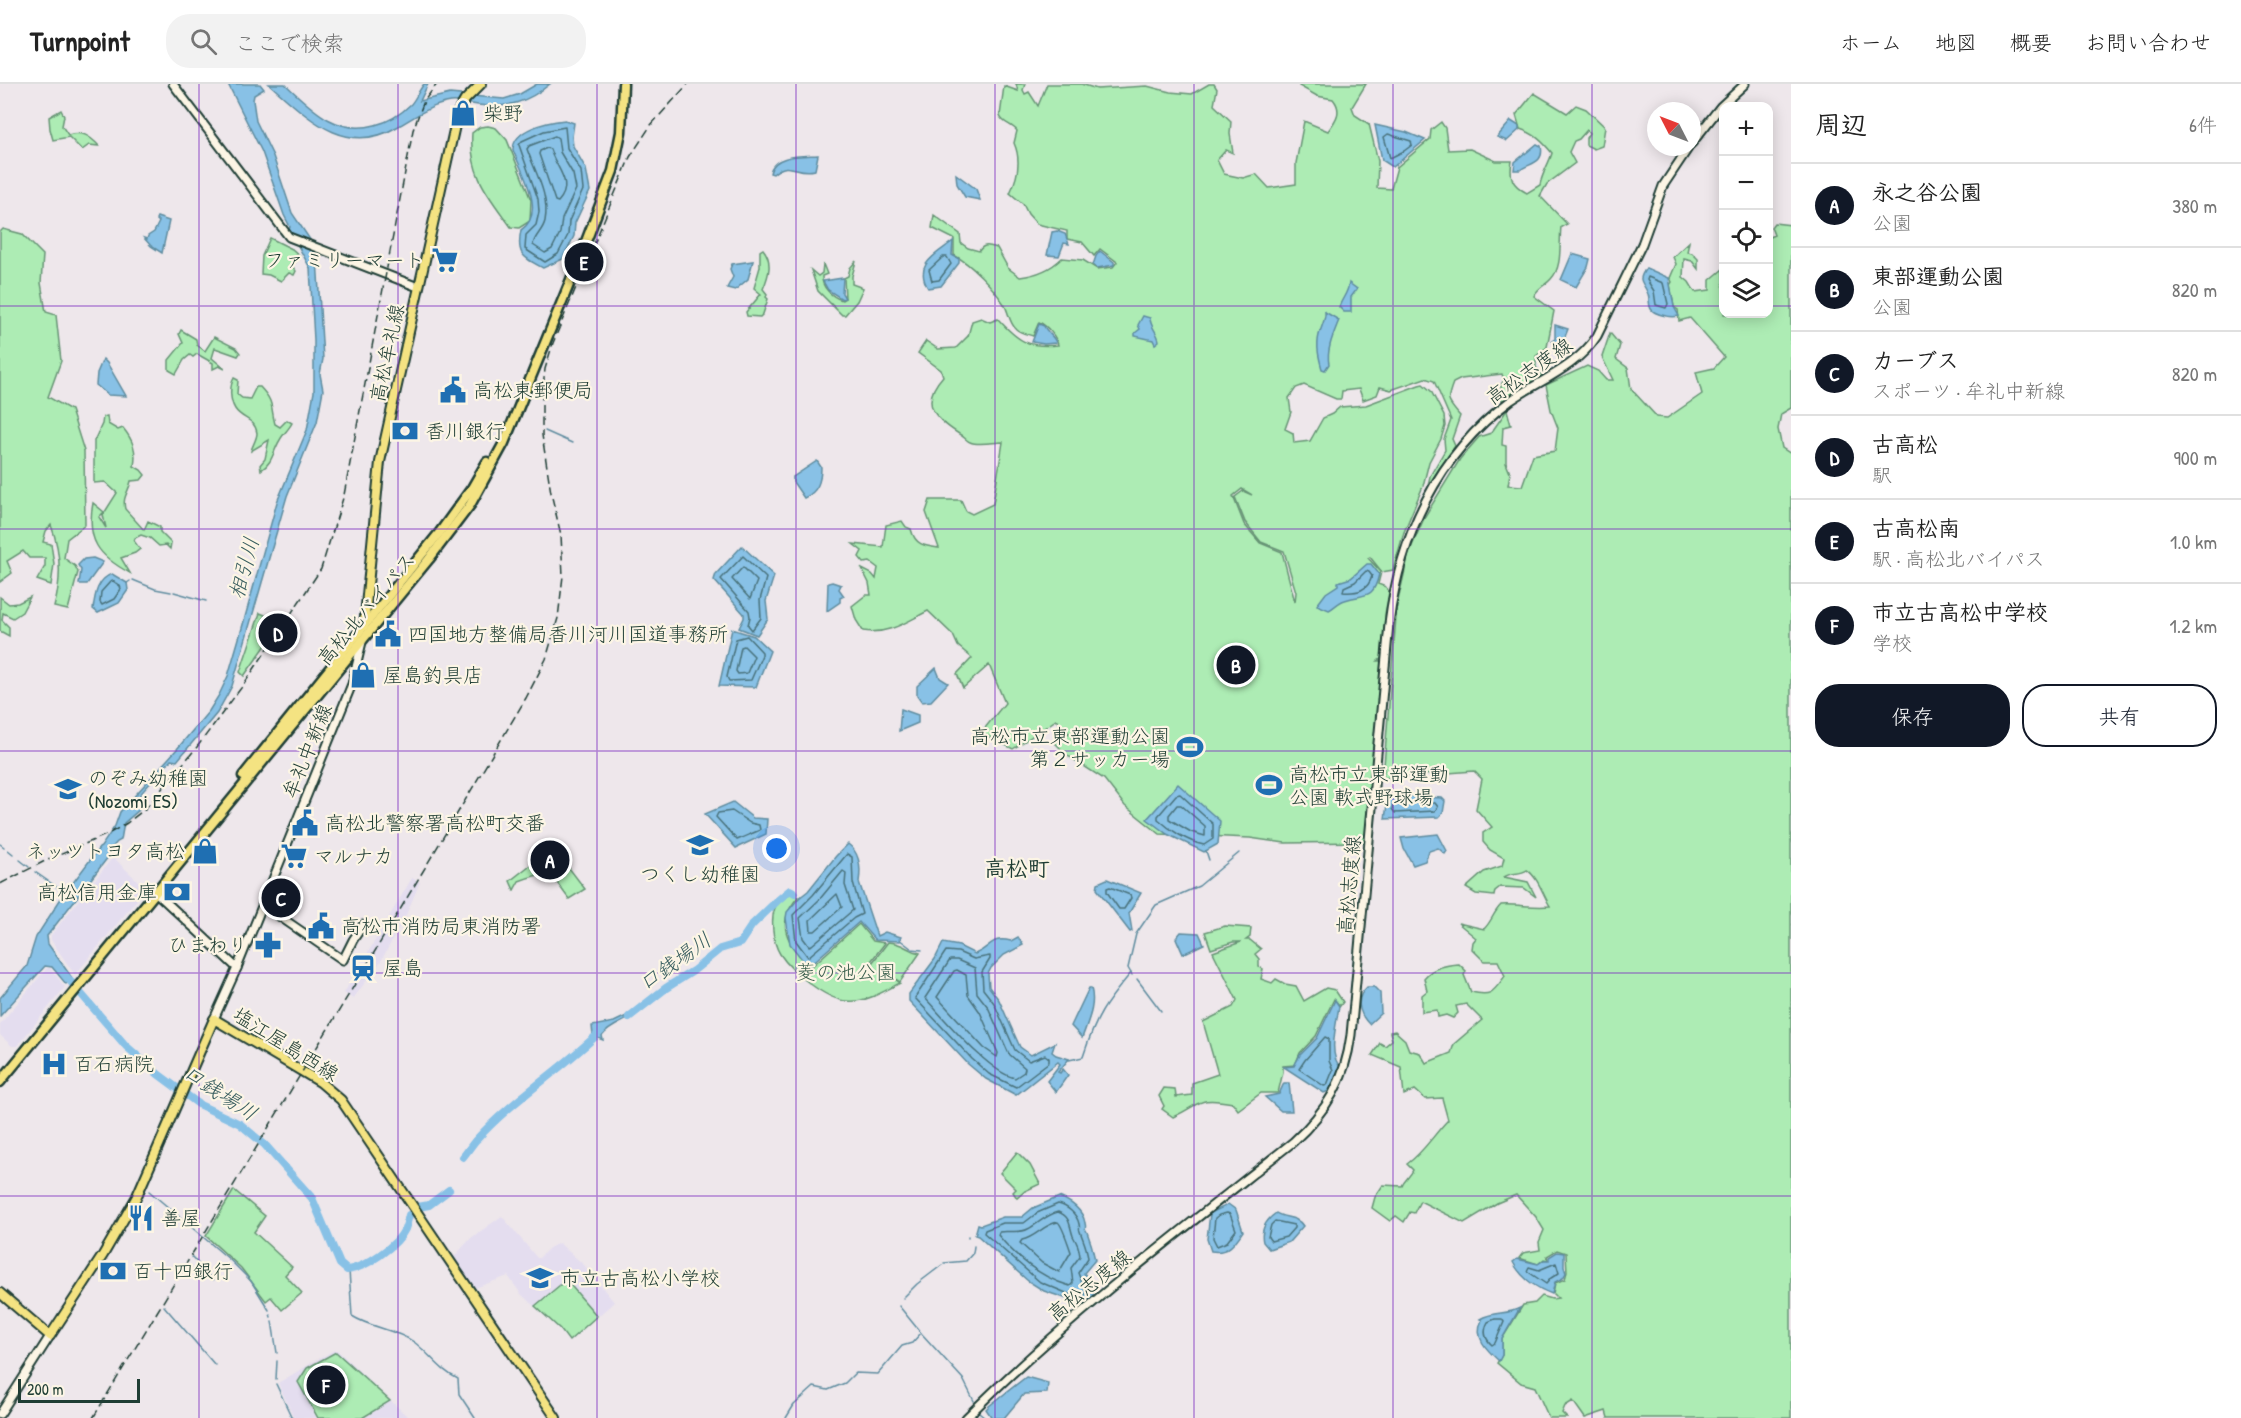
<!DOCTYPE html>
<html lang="ja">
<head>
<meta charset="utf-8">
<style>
	body { margin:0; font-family:"Patrick Hand","Klee One",sans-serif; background:#f2f2f2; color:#222 }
	.controls { position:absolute; right:18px; top:18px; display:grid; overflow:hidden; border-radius:12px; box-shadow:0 3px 15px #0003 }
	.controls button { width:54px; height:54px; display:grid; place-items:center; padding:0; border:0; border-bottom:2px solid #e0e0e0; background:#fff; color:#222; font:30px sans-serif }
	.compass { position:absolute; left:1647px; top:18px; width:54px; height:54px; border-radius:50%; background:#fff; box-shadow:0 3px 15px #0003; rotate:312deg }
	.scale { position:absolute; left:18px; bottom:15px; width:122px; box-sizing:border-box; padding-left:6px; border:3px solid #1f3d34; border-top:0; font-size:16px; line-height:21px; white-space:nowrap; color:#1f3d34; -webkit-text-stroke:4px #fcf5e5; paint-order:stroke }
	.you { position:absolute; left:777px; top:765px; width:21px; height:21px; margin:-15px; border:4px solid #fff; border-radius:50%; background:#1a73e8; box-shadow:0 0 0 9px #1a73e833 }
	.badge { display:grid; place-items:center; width:39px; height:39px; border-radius:50%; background:#111827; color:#fff; font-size:20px; font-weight:700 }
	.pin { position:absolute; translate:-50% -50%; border:3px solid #fff; box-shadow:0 2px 6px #0006 }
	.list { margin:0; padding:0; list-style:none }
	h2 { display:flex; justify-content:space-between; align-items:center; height:78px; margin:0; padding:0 24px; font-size:26px }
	h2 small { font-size:20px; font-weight:400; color:#767676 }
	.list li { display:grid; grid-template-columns:39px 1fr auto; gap:18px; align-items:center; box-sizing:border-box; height:84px; padding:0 24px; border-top:2px solid #e0e0e0 }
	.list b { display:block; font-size:22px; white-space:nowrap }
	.list p { margin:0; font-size:20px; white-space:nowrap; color:#767676 }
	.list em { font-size:20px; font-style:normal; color:#767676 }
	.actions { display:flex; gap:12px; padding:18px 24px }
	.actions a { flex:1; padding:14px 0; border:2px solid #111827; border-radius:24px; text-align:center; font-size:21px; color:#111827 }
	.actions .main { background:#111827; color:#fff }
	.icon { flex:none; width:33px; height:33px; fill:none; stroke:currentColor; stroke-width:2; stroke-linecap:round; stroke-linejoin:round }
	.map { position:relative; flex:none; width:1791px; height:1334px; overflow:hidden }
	header { display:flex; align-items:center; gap:36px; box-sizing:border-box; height:84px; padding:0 30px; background:#fff; border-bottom:2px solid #e0e0e0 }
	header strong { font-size:28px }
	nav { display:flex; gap:33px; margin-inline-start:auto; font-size:21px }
	.search { width:420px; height:54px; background:#f2f2f2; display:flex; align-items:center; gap:15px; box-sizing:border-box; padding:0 21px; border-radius:24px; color:#767676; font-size:22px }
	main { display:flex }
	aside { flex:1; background:#fff }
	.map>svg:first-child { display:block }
	.built { fill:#e4ddef }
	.green { fill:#adecb4; stroke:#669474; stroke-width:1.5; fill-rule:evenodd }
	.water { fill:#88c1e6; stroke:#5e8c9f; stroke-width:1.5 }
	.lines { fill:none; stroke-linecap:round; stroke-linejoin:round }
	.shore { stroke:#49727b; stroke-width:1.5 }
	.stream { stroke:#5e8c9f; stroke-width:1.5 }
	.river { stroke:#88c1e6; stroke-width:8 }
	.secondary-casing { stroke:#1f3d34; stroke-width:11 }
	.primary-casing { stroke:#1f3d34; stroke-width:12 }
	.highway-casing { stroke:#1f3d34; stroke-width:13 }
	.secondary { stroke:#fcf5e5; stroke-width:7 }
	.primary { stroke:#f4e382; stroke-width:8 }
	.highway { stroke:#f4e382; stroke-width:8 }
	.rail { stroke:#1f3d34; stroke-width:1.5; stroke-dasharray:9 4.5; stroke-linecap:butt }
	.grid { fill:none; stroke:#7b2cbf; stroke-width:1.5; stroke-opacity:0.55 }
	.labels { text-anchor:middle; stroke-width:4.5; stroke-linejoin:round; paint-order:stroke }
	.poi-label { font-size:20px; fill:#1f3d34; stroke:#fcf5e5; text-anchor:start }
	.street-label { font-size:20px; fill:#1f3d34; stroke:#fcf5e5 }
	.park-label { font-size:20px; fill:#3b604e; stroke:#fcf5e5 }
	.water-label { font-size:21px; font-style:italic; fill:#395e60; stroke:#fcf5e5 }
	.quarter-label { font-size:22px; font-weight:bold; fill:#1f3d34; stroke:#fcf5e5 }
</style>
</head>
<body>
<header>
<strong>Turnpoint</strong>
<div class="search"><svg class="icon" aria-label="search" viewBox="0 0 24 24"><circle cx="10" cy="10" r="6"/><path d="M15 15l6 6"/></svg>ここで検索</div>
<nav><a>ホーム</a><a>地図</a><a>概要</a><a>お問い合わせ</a></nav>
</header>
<main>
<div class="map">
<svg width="1791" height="1334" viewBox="0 0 1791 1334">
	<rect width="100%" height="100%" fill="#eee7eb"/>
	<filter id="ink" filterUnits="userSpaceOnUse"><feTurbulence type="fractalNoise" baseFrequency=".0167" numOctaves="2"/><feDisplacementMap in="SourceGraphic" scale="12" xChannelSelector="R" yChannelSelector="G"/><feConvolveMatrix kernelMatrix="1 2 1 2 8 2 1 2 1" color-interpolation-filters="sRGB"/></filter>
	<g filter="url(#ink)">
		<g class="built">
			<path d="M 113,773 L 144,803 L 144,807 L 75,891 L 51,856 L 51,851 Z"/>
			<path d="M 412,794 L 420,798 L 406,831 L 381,877 L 353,915 L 344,909 Z"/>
			<path d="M 47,884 L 50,884 L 65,903 L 17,962 L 12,962 L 0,951 L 0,940 Z"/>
			<path d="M 502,1132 L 537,1174 L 539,1174 L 549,1164 L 559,1159 L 584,1181 L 614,1218 L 569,1258 L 560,1246 L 521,1210 L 508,1192 L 475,1204 L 466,1195 L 452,1175 L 471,1154 Z"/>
			<path d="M 334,1266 L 337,1266 L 409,1334 L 294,1334 L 278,1299 Z"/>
		</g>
		<g class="green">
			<path d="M 1016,0 L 1025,0 L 1023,6 L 1025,10 L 1029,8 L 1038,22 L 1047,0 L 1081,0 L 1097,5 L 1147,2 L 1170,8 L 1192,10 L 1209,0 L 1214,0 L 1217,5 L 1214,21 L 1231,37 L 1230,50 L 1233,69 L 1226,66 L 1217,76 L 1224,90 L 1243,94 L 1256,90 L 1269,104 L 1296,100 L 1296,79 L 1304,37 L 1328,47 C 1336,36 1343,27 1333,15 L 1317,12 L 1299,2 L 1300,0 L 1366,0 L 1352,23 L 1355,31 L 1369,40 L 1378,77 L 1377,104 L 1391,105 L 1397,83 L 1430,55 L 1431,46 L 1441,38 L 1445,44 L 1448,66 L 1470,65 L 1496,77 L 1512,77 C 1509,94 1512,101 1527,109 L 1540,101 C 1542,89 1549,80 1552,69 C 1543,58 1534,49 1520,45 L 1516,31 L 1534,9 L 1567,29 L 1576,21 L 1586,25 L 1605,43 L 1602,62 L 1594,65 L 1586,61 L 1586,54 L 1589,49 L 1587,46 L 1579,55 L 1574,57 L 1569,68 L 1575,79 L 1547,100 L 1540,112 L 1567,140 L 1561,143 C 1559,159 1563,183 1551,195 C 1545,202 1538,203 1534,212 L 1554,227 L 1547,263 L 1536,272 L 1536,283 L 1542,292 L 1504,318 L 1501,315 L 1501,301 L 1504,296 L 1502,290 L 1461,295 L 1453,299 C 1446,317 1447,317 1460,332 L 1452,355 L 1455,362 L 1428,402 L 1430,392 L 1445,366 L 1444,355 L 1451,336 L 1434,297 L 1425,294 L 1391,306 L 1380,303 L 1377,311 L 1363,316 L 1359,305 L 1342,307 L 1341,315 L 1336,315 L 1304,301 L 1296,304 L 1289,314 L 1291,328 L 1285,345 L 1293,349 L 1294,359 L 1310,357 L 1323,334 L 1332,330 L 1340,323 L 1366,321 L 1419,301 L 1423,300 L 1431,307 L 1444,332 L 1445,342 L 1441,355 L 1429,378 L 1423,402 L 1404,448 L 1393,486 L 1382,488 L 1370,473 L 1368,474 L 1381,488 L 1378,500 L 1386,503 L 1389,508 L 1385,530 L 1383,573 L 1378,577 L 1384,577 L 1365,758 L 1285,759 L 1250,754 L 1160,750 L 1125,722 L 1104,695 L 1068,672 L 1054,658 L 1069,649 L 1056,636 L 1013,665 L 981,649 L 1005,619 L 989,581 L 963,604 L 957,590 L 972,574 L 958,562 L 953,551 L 928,527 C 906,538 888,551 863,547 L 856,536 L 852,522 L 866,511 L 871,511 L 869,499 L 862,485 L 872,490 L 876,495 L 878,484 L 870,478 L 864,479 L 859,473 L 862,467 L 853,460 L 883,463 L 886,441 L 902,437 L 906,443 L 911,445 C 915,461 924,462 939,464 L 926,428 L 930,416 L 961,416 L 966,427 L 972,430 L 993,420 L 1003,358 C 994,358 978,362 970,358 C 967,357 963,352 959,350 C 934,334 919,319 943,292 L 941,286 L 918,269 L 926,257 L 938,265 L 956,264 L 968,252 L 972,237 L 981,234 L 990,238 L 998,235 C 1018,257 1027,264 1058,261 C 1056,252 1047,242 1039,238 L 1033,252 C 1027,250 1020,249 1016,245 C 1009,239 1009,228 1004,220 C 992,202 972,181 954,171 L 954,155 L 932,144 L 934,131 L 960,150 L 961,159 L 968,164 L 979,167 C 984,159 990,162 997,164 L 1008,184 L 1020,193 C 1037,191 1050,186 1062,174 L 1083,176 L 1097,185 L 1113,183 L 1117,178 L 1100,165 L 1094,172 L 1082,158 L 1067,155 L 1067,147 L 1037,140 L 1028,130 L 1023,120 L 1010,109 C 1018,93 1021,75 1014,59 L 1017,47 C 1012,40 1003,40 1000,32 L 1004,2 L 1018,7 ZM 1242,405 L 1252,411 L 1243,407 L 1235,413 L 1245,438 L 1261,458 L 1284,467 L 1296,508 L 1295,518 L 1282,468 L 1260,459 L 1244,440 L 1233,412 Z"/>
			<path d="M 61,26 L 64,32 L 62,42 L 68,51 C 82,47 89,51 99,62 L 89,61 L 82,66 L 69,53 L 53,56 L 50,45 L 49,33 Z"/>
			<path d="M 488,42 L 496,44 L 507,56 L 531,116 L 530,137 L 519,144 L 511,143 C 488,111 469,91 472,49 L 480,43 Z"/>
			<path d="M 1774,139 L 1791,141 L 1791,324 L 1781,330 L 1778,345 L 1782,364 L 1791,370 L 1791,1334 L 1608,1334 L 1606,1327 L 1585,1334 L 1573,1317 L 1565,1322 L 1562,1329 L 1567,1334 L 1549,1334 L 1535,1303 L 1521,1299 L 1497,1279 L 1502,1271 L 1502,1255 L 1523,1221 L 1535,1219 L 1542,1212 L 1552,1215 L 1558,1214 L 1553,1209 L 1555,1199 L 1565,1195 L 1567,1188 L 1566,1169 L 1557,1166 L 1547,1172 L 1548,1176 L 1544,1175 L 1538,1180 L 1519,1174 L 1523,1169 L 1540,1166 L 1539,1158 L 1544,1146 L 1536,1133 L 1516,1111 L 1497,1119 L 1464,1139 L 1420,1117 L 1414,1129 L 1410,1128 L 1404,1138 L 1396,1132 L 1390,1137 L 1372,1124 L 1375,1113 L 1383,1101 L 1402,1102 C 1405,1095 1410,1093 1413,1086 L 1407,1080 C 1424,1068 1434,1050 1448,1036 L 1442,1014 L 1425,1015 L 1415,1006 L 1404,1011 L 1401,983 L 1372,971 L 1380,959 L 1385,962 L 1392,956 L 1390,948 L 1395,947 L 1405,956 L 1409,966 L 1420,969 L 1426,979 L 1451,969 L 1454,960 L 1482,936 L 1466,920 L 1456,922 L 1458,929 L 1453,934 L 1446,931 L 1438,933 L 1437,926 L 1422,928 L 1422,911 L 1427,907 L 1424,894 C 1433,883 1446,881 1459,880 L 1466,887 L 1464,891 L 1471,908 C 1492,913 1493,908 1505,892 L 1498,877 L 1484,877 L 1472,865 L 1473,858 L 1476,854 L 1458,839 L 1484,845 C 1492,837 1493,829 1501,821 C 1518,820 1534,824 1550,822 C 1543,811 1538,793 1527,786 C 1520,791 1511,788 1504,793 L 1528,798 L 1536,813 L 1524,804 L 1500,803 L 1495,807 L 1494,812 L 1476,810 L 1466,804 L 1484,788 L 1502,782 L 1504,774 L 1490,766 L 1483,758 L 1483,749 L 1492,743 L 1476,725 L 1482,695 L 1474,687 L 1383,694 L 1397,521 L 1409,469 L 1425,432 L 1460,375 L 1479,353 L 1491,349 L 1507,326 L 1511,341 L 1503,343 L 1502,361 L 1506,362 L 1506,379 L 1510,389 L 1508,401 L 1522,402 L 1533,371 L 1555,367 L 1558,344 L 1551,326 L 1546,301 L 1587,282 L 1598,287 L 1606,296 L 1613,296 L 1602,273 L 1610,249 L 1620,261 L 1616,275 L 1628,284 L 1631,305 L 1657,333 L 1667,334 L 1702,310 L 1696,288 L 1714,284 L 1724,273 L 1690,234 L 1679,237 L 1678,226 L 1674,223 L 1670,201 L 1672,198 L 1670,194 L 1676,180 L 1673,173 L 1689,158 L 1687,168 L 1692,169 L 1698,175 L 1698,185 L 1692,177 L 1684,175 L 1683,193 L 1689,198 L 1695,208 L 1710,206 L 1710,196 L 1723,185 L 1724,230 L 1768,230 L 1769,153 L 1774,151 L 1771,143 Z"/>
			<path d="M 3,145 L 22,150 L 43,171 L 41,199 L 46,228 L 56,231 L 61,277 L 48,313 L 71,326 L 84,367 L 85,441 L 67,455 L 64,474 L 75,482 L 78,488 L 68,526 L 54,523 C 62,495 61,468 51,441 L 46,447 L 43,458 L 51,460 L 54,480 L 51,501 L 37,496 L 45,482 L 45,474 L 29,474 L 23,467 L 7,477 L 12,489 L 0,498 L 0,148 Z"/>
			<path d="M 270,154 L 292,165 L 300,172 L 292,182 L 296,187 L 294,191 L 289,189 L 281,197 L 269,191 L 261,190 L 262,172 Z"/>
			<path d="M 763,165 C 773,177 769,191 763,205 L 767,210 L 766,213 L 768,215 L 763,230 L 760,233 L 747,232 L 746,228 L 761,210 L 754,204 L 760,183 L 760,167 Z"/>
			<path d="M 856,177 L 852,192 L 852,200 L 863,204 L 857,217 L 845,231 L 842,231 L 818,207 L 811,186 L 818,192 L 822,189 L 823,180 L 827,190 L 822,192 C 821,203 832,213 842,216 L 845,214 L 844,194 L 848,192 L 850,184 Z"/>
			<path d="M 181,246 L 196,255 L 197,261 L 205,267 L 214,253 L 236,264 L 240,269 L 238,272 L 215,264 L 212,274 L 225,285 L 219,282 L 213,285 L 213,279 L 197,270 L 193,273 L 190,271 L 184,276 L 176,290 L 169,286 L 169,276 L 183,259 L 179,250 Z"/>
			<path d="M 234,294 L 238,296 L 237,310 L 242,314 L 250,315 L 256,303 L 260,303 C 275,319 270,322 275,340 L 280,343 L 287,336 L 292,339 C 289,345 283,350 280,356 C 273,367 273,379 261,386 L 260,381 L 265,375 L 269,356 L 251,367 C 252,362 257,355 257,349 C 255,334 242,336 235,325 C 230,317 229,303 234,294 Z"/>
			<path d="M 107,332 L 108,340 L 118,346 L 123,344 C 133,356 137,367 134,382 L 141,386 L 145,391 L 141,396 L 131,397 C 129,408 122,412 125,425 L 144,446 L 148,437 L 160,443 L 160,448 L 171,459 L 170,465 L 166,461 L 159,462 L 150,454 L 141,451 L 135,454 L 134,457 L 140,465 L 135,469 L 121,474 L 130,489 C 98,472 86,456 93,419 L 104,428 L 99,433 L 106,444 L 103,431 L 117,409 L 105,398 L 94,399 L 94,357 L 102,340 L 103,333 Z"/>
			<path d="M 0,513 L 9,520 L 18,519 L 30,513 L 22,528 L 13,534 L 3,529 L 2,536 L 9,543 L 9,552 L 0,547 Z"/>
			<path d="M 260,529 L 265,531 L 261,544 L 274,550 L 244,592 L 240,588 Z"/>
			<path d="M 553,763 L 585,805 L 569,815 C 549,789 553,784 519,797 L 514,806 L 510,797 Z"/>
			<path d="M 791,808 L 798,813 C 773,842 789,859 810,884 L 859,840 L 873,857 L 885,859 L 871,877 L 872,879 L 888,858 C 905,859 905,866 920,869 L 900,898 L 881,884 L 900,899 C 884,907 866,919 847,917 C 826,916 791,887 780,870 C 773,859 769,832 777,820 C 780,816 787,812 791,808 Z"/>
			<path d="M 1225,842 L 1251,844 L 1250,853 L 1246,856 L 1250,856 L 1261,865 L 1255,870 L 1259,875 L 1259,883 L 1263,885 L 1261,895 L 1272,899 L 1276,895 L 1285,900 L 1296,902 L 1304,917 L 1326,904 L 1335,906 L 1343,918 L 1340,922 L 1334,915 L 1316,952 L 1300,969 L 1295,981 L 1283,982 L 1283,988 L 1278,1009 L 1261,1009 L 1238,1026 L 1233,1019 C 1196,1012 1202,1020 1173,1033 L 1162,1025 L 1164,1022 L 1159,1012 L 1164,1004 L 1175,1005 L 1176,1013 L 1192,1011 L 1192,999 L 1218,990 L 1203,938 L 1233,923 L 1237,916 L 1213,868 L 1241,858 L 1233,858 L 1211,865 L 1205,848 Z"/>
			<path d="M 1017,1068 L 1030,1081 L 1040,1100 L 1025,1107 L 1017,1114 L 1013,1108 L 1016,1105 L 1000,1089 Z"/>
			<path d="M 234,1106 L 265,1132 L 254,1148 L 292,1183 L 285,1191 L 302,1209 L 282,1226 L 271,1213 L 266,1217 L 241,1184 L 206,1152 Z"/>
			<path d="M 566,1196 L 597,1232 L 569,1257 L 560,1245 L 535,1222 Z"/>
			<path d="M 336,1268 L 390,1317 L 362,1334 L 318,1334 L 298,1298 L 307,1284 Z"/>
		</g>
		<g class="water">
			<path d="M 228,0 L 260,0 L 264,5 L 254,11 L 253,16 L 256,37 L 273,72 L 292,129 L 313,160 L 317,174 L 323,275 L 320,290 L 323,306 L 317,338 L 287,412 L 232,602 L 217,629 L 177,677 L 171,676 L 134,717 L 139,726 L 124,739 L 121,756 L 117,758 L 107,769 L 108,773 L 105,777 L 47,852 L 48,860 L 72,894 L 66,900 L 52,883 L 45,882 L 0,932 L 0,914 L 27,882 L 36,853 L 60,816 L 99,764 L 101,763 L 115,742 L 120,728 L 177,665 L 209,627 L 219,611 L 228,592 L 242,544 L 277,418 L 307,346 L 314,308 L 314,256 L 310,184 L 289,145 L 290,143 L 284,131 L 262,68 Z"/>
			<path d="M 269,0 L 285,0 C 310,23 336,52 375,41 C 388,38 401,30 411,20 C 416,14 419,6 424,0 L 428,0 L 420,17 L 450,10 L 504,15 L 520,10 L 537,0 L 550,0 C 528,18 507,25 478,21 C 470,20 460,17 451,18 C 430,21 415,33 397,43 C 345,74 306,32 269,0 Z"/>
			<path d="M 565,36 L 574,39 L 572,53 L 573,62 L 586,85 L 590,107 L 575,139 L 574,152 L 563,175 L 543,184 C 523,173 516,171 521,146 C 547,129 522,89 513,66 C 513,45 547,38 565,36 Z"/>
			<path d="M 1511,37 L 1519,42 L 1519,46 L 1507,57 L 1497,53 Z"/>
			<path d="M 1375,41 L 1406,48 L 1425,56 L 1393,83 L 1382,76 Z"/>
			<path d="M 1537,60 L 1541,62 C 1545,80 1529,79 1520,86 L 1514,86 L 1515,78 Z"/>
			<path d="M 818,71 L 815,86 C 796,91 790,75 773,90 L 770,89 C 773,70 803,72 818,71 Z"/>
			<path d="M 956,90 L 976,105 L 980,116 L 965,113 L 957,100 Z"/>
			<path d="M 157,133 L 169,137 L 162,169 L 151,162 L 144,154 L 147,155 L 148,152 L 154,148 L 159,138 L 156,135 Z"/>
			<path d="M 1057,147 L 1065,150 L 1069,160 L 1064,159 L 1059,172 L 1047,171 L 1052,148 Z"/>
			<path d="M 953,157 L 952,171 L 959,175 L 959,179 L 941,202 L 928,204 C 913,180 937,170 953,157 Z"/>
			<path d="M 1100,167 L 1114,178 L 1114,181 L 1097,184 L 1093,181 L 1096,172 Z"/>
			<path d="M 1572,170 L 1590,175 L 1588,183 L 1576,203 L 1561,196 Z"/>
			<path d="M 753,177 L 748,195 L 735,206 L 727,204 L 733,193 L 730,185 L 732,180 Z"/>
			<path d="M 1646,184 L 1669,194 L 1674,223 L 1679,232 C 1672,234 1655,231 1651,225 C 1648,220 1650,215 1648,210 C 1643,196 1636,199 1646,184 Z"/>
			<path d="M 843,194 L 842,209 L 845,214 L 842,215 L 828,206 L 823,197 Z"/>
			<path d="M 1349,199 L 1357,205 L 1351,213 L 1351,228 L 1344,228 L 1339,223 C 1342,214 1348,209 1349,199 Z"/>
			<path d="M 1325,228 L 1339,236 C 1334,249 1326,266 1329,280 L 1325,286 L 1322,285 C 1319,274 1316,263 1319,251 C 1321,243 1326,235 1325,228 Z"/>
			<path d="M 1143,232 L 1150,234 C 1150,243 1158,248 1159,257 L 1155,260 L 1153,256 L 1135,252 L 1135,249 L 1140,245 L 1138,241 Z"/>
			<path d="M 1039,240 L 1044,242 C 1047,249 1055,253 1056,259 L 1044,260 L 1032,258 Z"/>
			<path d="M 1555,241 L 1568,245 L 1560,265 L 1554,264 L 1555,261 L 1552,257 L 1555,255 Z"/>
			<path d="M 103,275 L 107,279 L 126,312 L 108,311 L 96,301 L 97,289 Z"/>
			<path d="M 817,377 L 821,383 C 821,397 818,408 804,414 L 793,398 L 793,393 Z"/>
			<path d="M 742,462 L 774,492 L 766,517 L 768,535 L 757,551 L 739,544 L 744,534 L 744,530 L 714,496 L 716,490 Z"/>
			<path d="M 93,474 L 103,478 L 87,500 L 79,500 L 81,486 L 78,481 L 84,475 Z"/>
			<path d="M 1367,480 L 1371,480 L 1379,490 C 1373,517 1365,509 1345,516 C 1338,518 1335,523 1329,526 L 1317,521 L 1326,509 L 1338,501 L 1338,498 L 1351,494 Z"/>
			<path d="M 112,490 L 127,499 L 128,506 L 119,519 L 98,529 L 93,525 C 95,511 97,495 112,490 Z"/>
			<path d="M 832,498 L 841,501 L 839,505 L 844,512 L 840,514 L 840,518 L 827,527 L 828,499 Z"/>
			<path d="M 732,545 L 754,552 L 770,567 L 756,603 L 719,602 Z"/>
			<path d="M 936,584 L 940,594 L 948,599 L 931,617 L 922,618 L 917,611 L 917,602 Z"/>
			<path d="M 901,625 L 918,631 L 918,639 L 899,647 Z"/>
			<path d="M 1178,700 L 1220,737 L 1218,760 L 1204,768 L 1167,750 L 1147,735 Z"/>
			<path d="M 1390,711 L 1442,714 L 1445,717 L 1443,729 L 1439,733 L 1385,735 L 1388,713 Z"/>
			<path d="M 733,718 L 753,734 L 767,735 L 766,750 L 736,764 L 705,730 Z"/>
			<path d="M 1438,750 L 1447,767 L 1445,770 L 1438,764 L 1429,767 L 1425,777 L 1413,781 L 1404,765 L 1401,754 Z"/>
			<path d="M 848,760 C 860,769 861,785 859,798 L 877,852 L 885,848 L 901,853 L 900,857 L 875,856 L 859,838 L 808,883 L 790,860 L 786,834 L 787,828 L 799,814 L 808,807 L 836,772 Z"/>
			<path d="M 1107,795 L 1141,809 L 1129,829 L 1132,847 L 1130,848 L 1097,805 L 1098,799 Z"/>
			<path d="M 1181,848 L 1199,849 L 1204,860 L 1183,870 L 1176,854 Z"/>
			<path d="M 1018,853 L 1023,861 L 1004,871 L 991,884 L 988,890 L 989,903 L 999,916 L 1020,963 L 1031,971 L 1055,959 L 1052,968 L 1056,971 L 1069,975 L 1058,988 L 1060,989 L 1063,985 L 1068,991 L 1056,1008 L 1047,997 L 1060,980 L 1058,978 L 1016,1011 L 986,995 L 968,980 L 909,917 L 909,910 L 935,875 L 943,859 L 959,862 L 975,870 C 992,863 990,852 1011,857 Z"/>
			<path d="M 1367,903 L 1374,903 L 1380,909 L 1381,929 L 1369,940 C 1358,929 1355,914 1367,903 Z"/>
			<path d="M 1089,904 L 1091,904 C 1096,921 1088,937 1082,954 L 1071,942 Z"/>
			<path d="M 1335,916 L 1339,922 C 1337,938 1327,973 1341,983 L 1331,1006 L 1324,1009 L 1284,983 L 1294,982 L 1300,971 L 1317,954 Z"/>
			<path d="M 639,926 C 629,938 612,939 602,952 L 603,956 L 593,952 L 592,942 L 614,938 Z"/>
			<path d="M 1284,999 L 1289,999 L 1292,1027 L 1281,1027 L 1265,1013 L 1279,1010 Z"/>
			<path d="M 1059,1113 C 1070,1117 1083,1126 1085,1139 C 1087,1147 1083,1141 1087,1148 C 1091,1158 1093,1165 1095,1176 L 1084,1189 L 1090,1198 L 1094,1212 L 1082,1220 L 1044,1207 L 1028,1197 L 978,1152 L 975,1151 L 978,1140 L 981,1141 L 1003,1133 L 1022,1133 L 1033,1124 Z"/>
			<path d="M 1228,1120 L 1236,1126 L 1243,1147 C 1235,1159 1228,1170 1211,1167 L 1207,1155 L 1210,1130 C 1216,1125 1222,1125 1228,1120 Z"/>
			<path d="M 1276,1129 C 1285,1135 1296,1131 1303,1142 L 1289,1158 L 1269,1165 L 1263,1158 C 1260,1145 1266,1136 1276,1129 Z"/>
			<path d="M 1557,1168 L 1564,1169 L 1564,1183 L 1566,1189 L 1563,1194 L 1555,1198 L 1552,1210 C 1536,1204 1521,1194 1513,1178 L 1517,1175 L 1538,1180 L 1544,1176 L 1549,1176 L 1549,1173 Z"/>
			<path d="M 1520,1224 L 1502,1255 L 1502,1271 L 1499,1277 C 1487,1266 1473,1253 1482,1236 L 1480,1235 C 1493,1227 1507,1231 1520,1224 Z"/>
			<path d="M 1026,1293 L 1048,1299 L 1047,1309 L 1024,1310 L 1004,1334 L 992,1334 L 986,1325 L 989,1322 Z"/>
		</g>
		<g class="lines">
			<g class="shore">
				<path d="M 565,43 L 567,64 L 581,87 L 583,106 L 569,137 L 568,151 L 558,170 L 545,178 L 525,165 L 526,151 L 536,141 L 539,128 L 538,115 L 519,61 L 522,57 L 544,47 Z"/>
				<path d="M 1388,50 L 1411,57 L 1412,61 L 1404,67 L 1390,74 L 1384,53 Z"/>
				<path d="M 555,52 L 558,54 L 560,68 L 573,90 L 576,105 L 562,135 L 560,149 L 552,165 L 545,169 L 533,161 C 534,152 543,147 545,137 C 550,112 535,88 527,65 L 529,62 Z"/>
				<path d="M 547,64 L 550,65 C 556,85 575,99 558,118 L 555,117 L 539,70 L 540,67 Z"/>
				<path d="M 943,173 L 947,173 L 951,180 L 939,196 L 932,197 L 929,186 Z"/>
				<path d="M 1648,193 L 1663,199 L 1668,220 L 1666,224 L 1656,221 L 1654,207 L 1647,196 Z"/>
				<path d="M 743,472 L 766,494 L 760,516 L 761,534 L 752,546 L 748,541 L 750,533 L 749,527 L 721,495 Z"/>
				<path d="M 743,483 L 757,497 L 750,515 L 732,495 Z"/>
				<path d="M 1366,487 L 1369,488 L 1372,492 C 1368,507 1357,509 1343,508 L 1344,503 L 1355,498 Z"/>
				<path d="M 113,497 L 120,502 L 121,505 L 114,515 L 102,521 L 100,518 L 101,508 L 110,498 Z"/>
				<path d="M 747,552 L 762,568 L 762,571 L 751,596 L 729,597 L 727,593 L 736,555 Z"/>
				<path d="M 744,562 L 754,572 L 747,589 L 738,590 L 736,587 L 741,563 Z"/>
				<path d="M 1180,710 L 1213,740 L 1213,755 L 1204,761 C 1188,758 1170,746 1158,735 L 1158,732 L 1176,711 Z"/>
				<path d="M 1396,718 L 1435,719 L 1438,723 L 1435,727 L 1395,729 L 1392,725 L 1393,719 Z"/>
				<path d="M 1177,721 L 1181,721 L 1205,742 L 1205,752 L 1191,748 L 1169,735 L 1169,731 Z"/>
				<path d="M 732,727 L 750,739 L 759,741 L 760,746 L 737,756 L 716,733 L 718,729 Z"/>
				<path d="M 847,770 L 852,773 L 853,799 L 862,830 L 854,834 L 808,873 L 796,857 L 793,831 L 813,811 Z"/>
				<path d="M 843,787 L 846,789 L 845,801 L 853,826 L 812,861 L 809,862 L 803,854 L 800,834 L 819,816 Z"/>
				<path d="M 1107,804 L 1110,803 L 1130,811 L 1131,814 L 1124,825 L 1119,825 L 1107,808 Z"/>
				<path d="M 837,810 L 842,823 L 815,847 L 811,847 L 810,836 Z"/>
				<path d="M 946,867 L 958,868 L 974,875 L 990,872 L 990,875 L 982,888 L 983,905 L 994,919 L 1015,966 L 1029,977 L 1045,971 L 1049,974 L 1049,978 L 1016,1003 L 989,990 L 972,975 L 915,914 Z"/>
				<path d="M 950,876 L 957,876 L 975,884 L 977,909 L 988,923 L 1009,970 L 1025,984 L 1024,988 L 1015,994 C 989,989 945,935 925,914 Z"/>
				<path d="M 957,886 L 966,891 L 968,911 L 980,928 L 998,969 L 997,973 L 984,964 L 937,913 L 954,887 Z"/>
				<path d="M 1325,953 L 1329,955 L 1329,977 L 1333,986 L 1327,1001 L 1324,1002 L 1299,985 L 1305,976 Z"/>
				<path d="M 1058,1120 C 1067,1122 1077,1130 1079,1140 C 1081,1149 1077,1140 1081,1150 C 1084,1158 1087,1164 1088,1174 L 1078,1189 L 1086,1209 L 1083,1213 L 1071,1211 L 1040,1198 L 984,1149 L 985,1146 L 1003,1139 L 1024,1139 L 1037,1129 Z"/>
				<path d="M 1058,1128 C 1071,1133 1069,1141 1073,1152 C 1077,1159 1079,1163 1080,1172 L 1071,1184 L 1073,1199 L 1070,1202 C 1042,1194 1017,1174 998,1151 L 999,1148 C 1008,1146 1020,1150 1028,1145 C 1039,1139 1046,1131 1058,1128 Z"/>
				<path d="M 1227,1129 L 1230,1130 L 1236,1146 L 1227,1158 L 1217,1162 L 1213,1154 L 1215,1134 L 1219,1131 Z"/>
				<path d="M 1275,1137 L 1294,1141 L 1294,1144 L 1286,1153 L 1271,1157 L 1268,1153 L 1271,1141 Z"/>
				<path d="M 1058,1138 C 1062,1141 1069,1162 1071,1168 L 1059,1188 L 1042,1179 L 1020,1159 L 1022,1156 C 1036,1153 1044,1140 1058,1138 Z"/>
				<path d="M 1556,1179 L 1559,1189 L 1551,1194 L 1546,1200 L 1527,1187 L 1529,1183 L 1539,1186 Z"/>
				<path d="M 1495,1235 L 1502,1235 L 1504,1238 L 1495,1259 L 1492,1261 C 1484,1254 1483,1247 1488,1238 Z"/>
			</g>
			<g class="stream">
				<path d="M 545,347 L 572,359"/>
				<path d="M 133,496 L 155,505 L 171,508"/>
				<path d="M 127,499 L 130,497"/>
				<path d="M 174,508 L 206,517"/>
				<path d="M 0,760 L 4,763"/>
				<path d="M 8,766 L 13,770"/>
				<path d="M 1206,767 L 1209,776"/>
				<path d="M 20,776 L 29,783"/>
				<path d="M 35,788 L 61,806"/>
				<path d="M 899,855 L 912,865 L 922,866"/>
				<path d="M 1132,891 L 1128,884 L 1136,850 L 1156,821 L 1199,802 L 1239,769"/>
				<path d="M 1137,895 L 1161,927"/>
				<path d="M 1069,976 L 1083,973 C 1096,933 1104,921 1131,889"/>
				<path d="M 149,1107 L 230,1176 L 251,1197 L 269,1226"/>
				<path d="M 968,1152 L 968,1153"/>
				<path d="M 192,1173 L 213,1196"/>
				<path d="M 944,1179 L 966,1177 L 973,1169 L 974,1162"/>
				<path d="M 349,1186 L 352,1232 C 371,1244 395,1245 414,1258 C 430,1270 439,1286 458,1295 L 459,1310 L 475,1334"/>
				<path d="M 903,1214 L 917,1200 L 942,1181"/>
				<path d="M 164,1222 L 215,1281"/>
				<path d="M 899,1222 L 921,1249"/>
				<path d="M 270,1230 L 271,1233"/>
				<path d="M 272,1237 L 277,1269"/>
				<path d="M 276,1295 L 277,1277"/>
				<path d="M 276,1300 L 292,1334"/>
				<path d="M 979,1329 L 985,1334"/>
				<path d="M 786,1334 L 794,1321 L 814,1303 L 828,1306 L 845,1299 L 855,1289 L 878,1290 L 902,1262 L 912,1259 L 921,1249 L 963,1295 L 974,1317"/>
			</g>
			<g class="river">
				<path d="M 64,890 L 126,962 L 158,990 L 200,1021 L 240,1040 L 265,1061 L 312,1114 L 340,1180 L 347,1186 C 365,1184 397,1162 405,1145 C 407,1140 408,1135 409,1131"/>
				<path d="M 629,933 L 666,904 L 693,887 L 720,865 L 740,859 L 752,841 L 777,817 L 790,806 L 795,809"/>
				<path d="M 463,1073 C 468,1067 472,1060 477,1055 C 514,1014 563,985 602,946"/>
				<path d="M 418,1123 L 429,1121 L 449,1106"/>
			</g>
			<g class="secondary-casing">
				<g id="secondary">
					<path d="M 173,0 L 289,153 L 418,203"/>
					<path d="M 1692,59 L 1721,22 L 1745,0"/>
					<path d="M 151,804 L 237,884"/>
					<path d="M 263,821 L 343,876 L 353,856 L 363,841"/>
					<path d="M 214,935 L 237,884 L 352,600 L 362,558"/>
					<path d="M 0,1330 L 50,1252"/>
					<path d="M 966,1334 C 1067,1233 1181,1147 1293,1058 C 1327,1027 1345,997 1351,951 L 1389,540 C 1400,452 1437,371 1510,317 C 1540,296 1576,284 1597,252 L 1642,160 L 1663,102 L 1689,63"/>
				</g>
			</g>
			<g class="primary-casing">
				<g id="primary">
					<path d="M 364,542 L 380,378 L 458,28 L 465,16 L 481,0"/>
					<path d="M 0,1209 L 50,1252 L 103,1171 L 136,1114 L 214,935 L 320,998 L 341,1016 L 556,1334"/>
				</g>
			</g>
			<g class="highway-casing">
				<g id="highway">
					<path d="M 243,692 L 440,448 L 472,404 L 487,378"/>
					<path d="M 0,998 L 429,475 L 470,421 L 504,359 L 577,181 L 613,87 L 621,48 L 623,0"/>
				</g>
			</g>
			<use href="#secondary" class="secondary"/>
			<use href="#primary" class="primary"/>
			<use href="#highway" class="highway"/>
			<g class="rail">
				<path d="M 0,800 L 43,778 L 108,750 L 127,739 L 145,725 L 197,663 L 244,600 L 321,485 L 344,411 L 413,46 L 424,17 L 437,0"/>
				<path d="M 93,1334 L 404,819 L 526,614 L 546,575 L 558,534 L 563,492 L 561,451 L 551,409 L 542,351 L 542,314 L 545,285 L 553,259 L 630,73 L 651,41 L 688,0"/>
			</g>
		</g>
	</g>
	<path class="grid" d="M 199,0 L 199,1334M 398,0 L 398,1334M 597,0 L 597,1334M 796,0 L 796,1334M 995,0 L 995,1334M 1194,0 L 1194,1334M 1393,0 L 1393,1334M 1592,0 L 1592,1334M 0,222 L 1724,222M 1768,222 L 1791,222M 0,445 L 1791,445M 0,667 L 1791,667M 0,889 L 1791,889M 0,1112 L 1791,1112"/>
	<defs>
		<g id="shop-bare" transform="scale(2.07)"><path d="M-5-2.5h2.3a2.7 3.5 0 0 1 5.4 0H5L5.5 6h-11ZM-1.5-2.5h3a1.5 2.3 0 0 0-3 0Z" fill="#1f6fb2" stroke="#fcf5e5" stroke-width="2.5" paint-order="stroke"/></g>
		<g id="supermarket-bare" transform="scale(2.07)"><path d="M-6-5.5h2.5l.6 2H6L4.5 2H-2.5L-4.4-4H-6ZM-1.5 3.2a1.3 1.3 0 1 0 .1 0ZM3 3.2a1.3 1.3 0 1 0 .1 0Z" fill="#1f6fb2" stroke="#fcf5e5" stroke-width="2.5" paint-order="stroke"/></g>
		<g id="civic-bare" transform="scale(2.07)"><path d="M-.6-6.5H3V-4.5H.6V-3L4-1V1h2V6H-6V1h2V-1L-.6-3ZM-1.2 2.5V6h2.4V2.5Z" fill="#1f6fb2" stroke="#fcf5e5" stroke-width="2.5" paint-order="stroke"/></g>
		<g id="bank-bare" transform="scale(2.07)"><path d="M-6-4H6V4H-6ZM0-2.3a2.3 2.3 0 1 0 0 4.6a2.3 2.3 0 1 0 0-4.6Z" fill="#1f6fb2" stroke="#fcf5e5" stroke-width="2.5" paint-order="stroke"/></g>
		<g id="stadium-bare" transform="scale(2.07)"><path d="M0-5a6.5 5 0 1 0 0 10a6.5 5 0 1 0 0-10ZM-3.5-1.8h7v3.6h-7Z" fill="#1f6fb2" stroke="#fcf5e5" stroke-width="2.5" paint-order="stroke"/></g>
		<g id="school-bare" transform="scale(2.07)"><path d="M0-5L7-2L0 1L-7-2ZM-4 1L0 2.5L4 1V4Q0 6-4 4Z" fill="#1f6fb2" stroke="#fcf5e5" stroke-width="2.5" paint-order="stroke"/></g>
		<g id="pharmacy-bare" transform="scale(2.07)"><path d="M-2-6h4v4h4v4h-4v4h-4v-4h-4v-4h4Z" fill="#1f6fb2" stroke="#fcf5e5" stroke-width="2.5" paint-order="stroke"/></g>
		<g id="station-bare" transform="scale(2.07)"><path d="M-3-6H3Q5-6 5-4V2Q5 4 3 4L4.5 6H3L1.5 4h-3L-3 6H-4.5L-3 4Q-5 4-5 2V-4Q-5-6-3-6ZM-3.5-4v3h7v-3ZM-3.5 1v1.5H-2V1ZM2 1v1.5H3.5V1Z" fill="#1f6fb2" stroke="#fcf5e5" stroke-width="2.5" paint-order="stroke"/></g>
		<g id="hospital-bare" transform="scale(2.07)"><path d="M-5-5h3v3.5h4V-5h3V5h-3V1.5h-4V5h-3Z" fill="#1f6fb2" stroke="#fcf5e5" stroke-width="2.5" paint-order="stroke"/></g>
		<g id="restaurant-bare" transform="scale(2.07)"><path d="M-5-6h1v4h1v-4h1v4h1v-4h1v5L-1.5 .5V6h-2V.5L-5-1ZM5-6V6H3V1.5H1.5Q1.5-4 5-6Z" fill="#1f6fb2" stroke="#fcf5e5" stroke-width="2.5" paint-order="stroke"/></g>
	</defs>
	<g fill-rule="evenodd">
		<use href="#shop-bare" x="463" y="29"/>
		<use href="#supermarket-bare" x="445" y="176"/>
		<use href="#civic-bare" x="453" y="306"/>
		<use href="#bank-bare" x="405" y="347"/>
		<use href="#civic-bare" x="388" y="550"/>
		<use href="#shop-bare" x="363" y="591"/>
		<use href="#stadium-bare" x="1190" y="663"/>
		<use href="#stadium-bare" x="1269" y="701"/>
		<use href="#school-bare" x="68" y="705"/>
		<use href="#civic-bare" x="305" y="739"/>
		<use href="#school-bare" x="700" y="761"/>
		<use href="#shop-bare" x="205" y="767"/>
		<use href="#supermarket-bare" x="294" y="772"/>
		<use href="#bank-bare" x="177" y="808"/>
		<use href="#civic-bare" x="321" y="842"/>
		<use href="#pharmacy-bare" x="268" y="861"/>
		<use href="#station-bare" x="363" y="884"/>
		<use href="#hospital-bare" x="54" y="980"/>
		<use href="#restaurant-bare" x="141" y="1134"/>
		<use href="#bank-bare" x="113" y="1187"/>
		<use href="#school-bare" x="540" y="1194"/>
	</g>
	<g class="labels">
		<g class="poi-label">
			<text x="483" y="36">柴野</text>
			<text x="425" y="183" text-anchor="end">ファミリーマート</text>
			<text x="473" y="313">高松東郵便局</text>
			<text x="425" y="354">香川銀行</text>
			<text x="408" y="557">四国地方整備局香川河川国道事務所</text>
			<text x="383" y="598">屋島釣具店</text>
			<text x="1170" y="659" text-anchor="end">高松市立東部運動公園<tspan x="1170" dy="23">第２サッカー場</tspan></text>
			<text x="1289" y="697">高松市立東部運動<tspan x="1289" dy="23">公園 軟式野球場</tspan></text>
			<text x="88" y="701">のぞみ幼稚園<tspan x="88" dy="23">(Nozomi ES)</tspan></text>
			<text x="325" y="746">高松北警察署高松町交番</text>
			<text x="185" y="774" text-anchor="end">ネッツトヨタ高松</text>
			<text x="314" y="779">マルナカ</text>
			<text x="700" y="797" text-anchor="middle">つくし幼稚園</text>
			<text x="157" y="815" text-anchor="end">高松信用金庫</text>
			<text x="341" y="849">高松市消防局東消防署</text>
			<text x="248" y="868" text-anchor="end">ひまわり</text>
			<text x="383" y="891">屋島</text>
			<text x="74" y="987">百石病院</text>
			<text x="161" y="1141">善屋</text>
			<text x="133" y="1194">百十四銀行</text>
			<text x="560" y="1201">市立古高松小学校</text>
		</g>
		<g class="street-label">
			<text transform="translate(387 269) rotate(-78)" y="7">高松牟礼線</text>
			<text transform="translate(1529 287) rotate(-35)" y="7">高松志度線</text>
			<text transform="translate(366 525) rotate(-50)" y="7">高松北バイパス</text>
			<text transform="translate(307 667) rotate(-68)" y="7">牟礼中新線</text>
			<text transform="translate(1349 801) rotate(-85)" y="7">高松志度線</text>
			<text transform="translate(286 960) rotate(32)" y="7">塩江屋島西線</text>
			<text transform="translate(1089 1201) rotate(-39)" y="7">高松志度線</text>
		</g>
		<g class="park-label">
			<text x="846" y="895">菱の池公園</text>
		</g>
		<g class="water-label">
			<text transform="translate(244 484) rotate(-75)" y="7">相引川</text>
			<text transform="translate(675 878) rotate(-36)" y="7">口銭場川</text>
			<text transform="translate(220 1009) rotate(33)" y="7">口銭場川</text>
		</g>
		<g class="quarter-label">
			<text x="1017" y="792">高松町</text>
		</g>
	</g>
</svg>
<div class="controls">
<button>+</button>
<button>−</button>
<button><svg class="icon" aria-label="locate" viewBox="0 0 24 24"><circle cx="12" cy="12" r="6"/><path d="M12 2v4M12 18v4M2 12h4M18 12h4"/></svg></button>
<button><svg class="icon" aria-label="layers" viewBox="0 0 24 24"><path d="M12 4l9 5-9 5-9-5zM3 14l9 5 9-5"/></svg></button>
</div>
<svg class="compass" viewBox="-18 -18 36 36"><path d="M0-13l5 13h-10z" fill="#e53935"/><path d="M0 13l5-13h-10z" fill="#767676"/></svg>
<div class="scale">200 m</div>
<div class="you"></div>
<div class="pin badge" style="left:550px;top:776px">A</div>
<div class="pin badge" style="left:1236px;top:581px">B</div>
<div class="pin badge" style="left:281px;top:814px">C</div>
<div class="pin badge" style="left:278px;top:549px">D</div>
<div class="pin badge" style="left:584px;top:178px">E</div>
<div class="pin badge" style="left:326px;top:1301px">F</div>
</div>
<aside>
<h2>周辺<small>6件</small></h2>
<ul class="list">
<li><span class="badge">A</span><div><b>永之谷公園</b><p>公園</p></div><em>380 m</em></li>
<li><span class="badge">B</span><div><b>東部運動公園</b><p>公園</p></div><em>820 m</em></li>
<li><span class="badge">C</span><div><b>カーブス</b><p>スポーツ · 牟礼中新線</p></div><em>820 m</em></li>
<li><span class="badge">D</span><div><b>古高松</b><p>駅</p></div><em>900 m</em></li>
<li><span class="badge">E</span><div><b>古高松南</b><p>駅 · 高松北バイパス</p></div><em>1.0 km</em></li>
<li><span class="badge">F</span><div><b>市立古高松中学校</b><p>学校</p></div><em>1.2 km</em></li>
</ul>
<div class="actions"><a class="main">保存</a><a>共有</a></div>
</aside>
</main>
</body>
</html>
